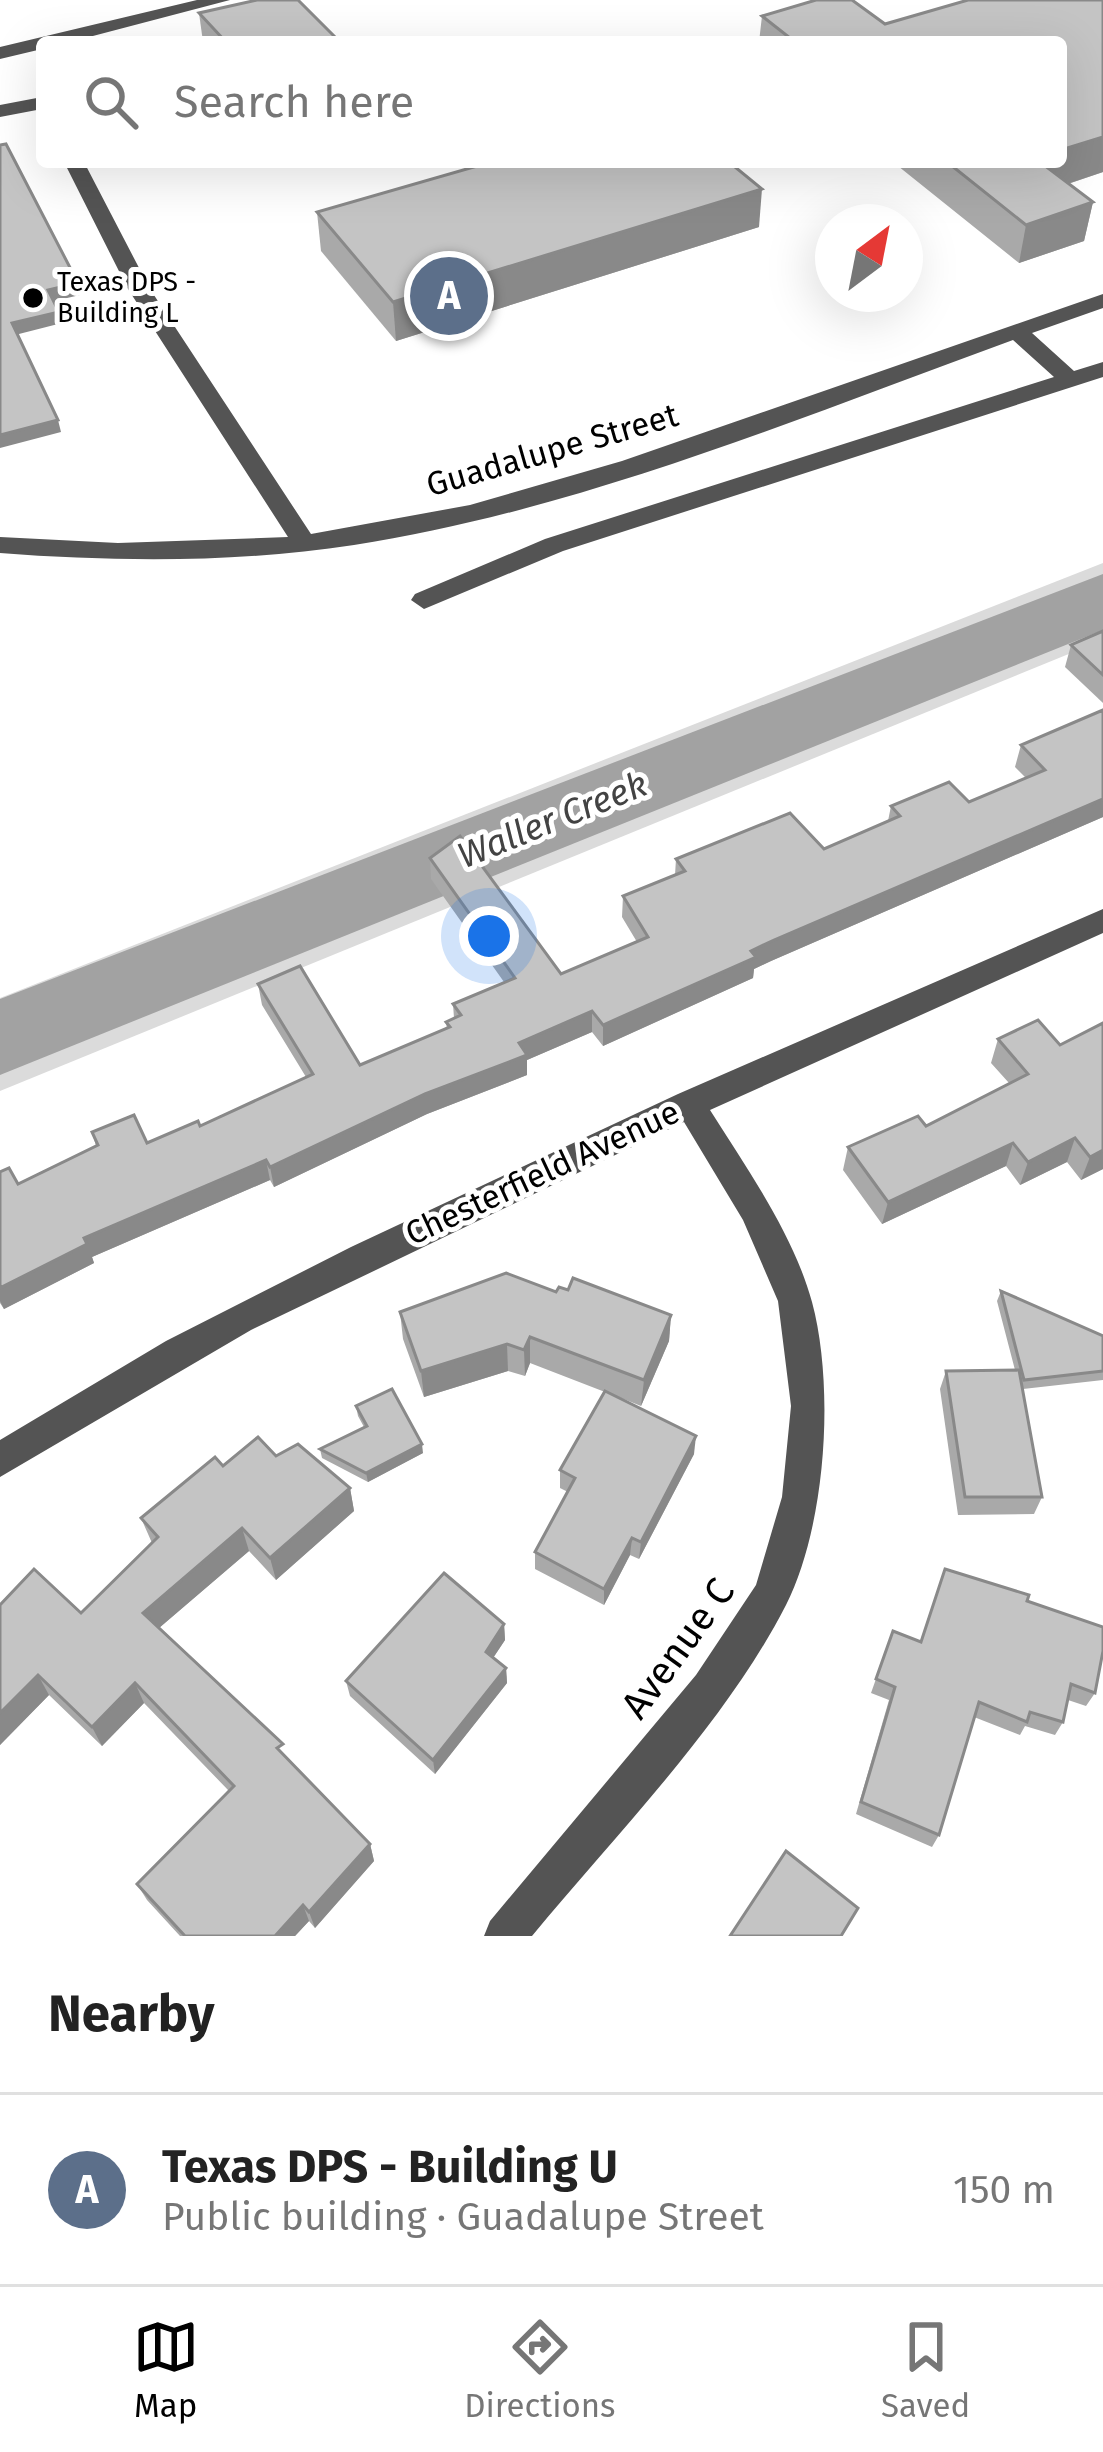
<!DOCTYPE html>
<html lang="en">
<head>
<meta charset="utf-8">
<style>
	body { margin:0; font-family:"Fira Sans",sans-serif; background:#f2f2f2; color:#222 }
	.compass { position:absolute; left:815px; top:204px; width:108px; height:108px; border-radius:50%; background:#fff; box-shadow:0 12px 48px #0002; rotate:32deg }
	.you { position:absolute; left:489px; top:936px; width:42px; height:42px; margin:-30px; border:9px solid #fff; border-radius:50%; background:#1a73e8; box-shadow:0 0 0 18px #1a73e833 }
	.badge { display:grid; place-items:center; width:78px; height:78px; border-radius:50%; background:#000; color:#fff; font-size:39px; font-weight:700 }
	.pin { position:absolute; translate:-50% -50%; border:6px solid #fff; box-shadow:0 3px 12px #0006 }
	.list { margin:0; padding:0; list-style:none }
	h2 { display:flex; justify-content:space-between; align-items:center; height:156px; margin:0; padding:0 48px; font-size:51px }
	h2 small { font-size:39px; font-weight:400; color:#767676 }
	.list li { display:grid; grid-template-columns:78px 1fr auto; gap:36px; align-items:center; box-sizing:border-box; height:192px; padding:0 48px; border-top:3px solid #e0e0e0 }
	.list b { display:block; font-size:45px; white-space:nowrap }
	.list p { margin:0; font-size:39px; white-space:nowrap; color:#767676 }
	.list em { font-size:39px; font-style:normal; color:#767676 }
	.icon { flex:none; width:66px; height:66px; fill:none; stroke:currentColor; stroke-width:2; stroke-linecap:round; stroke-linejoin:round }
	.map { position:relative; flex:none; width:1103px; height:1936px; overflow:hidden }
	.search { position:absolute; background:#fff; box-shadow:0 12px 48px #0002; left:36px; right:36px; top:36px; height:132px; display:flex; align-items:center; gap:30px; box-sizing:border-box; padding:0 42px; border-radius:12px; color:#767676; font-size:45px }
	.sheet { height:348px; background:#fff }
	nav { display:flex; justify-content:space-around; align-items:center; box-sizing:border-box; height:168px; border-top:3px solid #e0e0e0; background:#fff; font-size:33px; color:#767676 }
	nav a { display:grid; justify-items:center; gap:6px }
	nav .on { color:#000 }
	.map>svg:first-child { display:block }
	.green { fill:#dbdbdb }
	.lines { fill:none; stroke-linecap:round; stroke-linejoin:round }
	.river { fill:#a2a2a2; fill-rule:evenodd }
	.minor { fill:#545454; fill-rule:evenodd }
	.wall { fill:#a9a9a9 }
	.shaded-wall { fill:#898989 }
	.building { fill:#c4c4c4; stroke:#898989; stroke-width:3 }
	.poi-dot { fill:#000; stroke:#fff; stroke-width:4.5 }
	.labels { text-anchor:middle; stroke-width:10; stroke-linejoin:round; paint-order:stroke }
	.far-poi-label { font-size:27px; fill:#000; stroke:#fff; text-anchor:start }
	.street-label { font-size:33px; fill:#000; stroke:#fff }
	.water-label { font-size:36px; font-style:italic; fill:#434343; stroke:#fff }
	.near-street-label { font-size:39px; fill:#000; stroke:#fff }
</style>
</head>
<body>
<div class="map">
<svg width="1103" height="1936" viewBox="0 0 1103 1936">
	<rect width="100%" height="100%" fill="#fff"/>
	<path class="green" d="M 1103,563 L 1103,640 L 0,1091 L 0,998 Z"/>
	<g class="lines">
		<path class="river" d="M 1103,574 L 1103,630 L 0,1075 L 0,999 Z"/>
		<g class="minor">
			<path d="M 197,0 L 230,0 L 70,42 L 42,42 L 42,49 L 0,59 L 0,47 Z"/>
			<path d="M 42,97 L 42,109 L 0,117 L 0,105 Z"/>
			<path d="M 64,162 L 84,162 L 150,289 L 311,534 L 470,505 L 622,461 L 1103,294 L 1103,308 L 1032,333 L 1074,371 L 1103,362 L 1103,377 L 563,551 L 424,609 L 411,600 L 415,594 L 545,539 L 1054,377 L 1013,340 C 799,418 580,510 354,545 C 236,563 118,562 0,553 L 0,537 L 118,543 L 288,537 L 128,289 Z"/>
			<path d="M 1103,909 L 1103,933 L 710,1110 C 747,1169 793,1233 812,1302 C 835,1387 826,1526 786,1605 C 725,1724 617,1833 532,1936 L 484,1936 L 490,1921 L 696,1675 L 756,1585 L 782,1497 L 791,1406 L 778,1301 L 743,1220 L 684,1122 L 251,1330 L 0,1477 L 0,1440 L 166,1341 L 351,1247 L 678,1094 Z"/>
		</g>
	</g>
	<g class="wall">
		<path d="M 816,0 L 852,0 L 885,24 L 968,0 L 1103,0 L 1103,172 L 1068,184 L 1093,202 L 1084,241 L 1019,263 L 893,162 L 1061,162 L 1061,42 L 759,42 L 762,16 Z"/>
		<path d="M 199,13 L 340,42 L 203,42 Z"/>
		<path d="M 317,212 L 759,227 L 396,341 L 321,251 Z"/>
		<path d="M 1103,631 L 1103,703 L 1065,667 L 1071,645 Z"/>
		<path d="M 1021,745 L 1103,817 L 771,961 L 754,969 L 753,978 L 603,1046 L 592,1032 L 527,1060 L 527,1075 L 427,1114 L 274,1187 L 270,1180 L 92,1257 L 94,1263 L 4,1309 L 0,1303 L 0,1172 L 18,1184 L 96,1146 L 92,1132 L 147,1143 L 200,1126 L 306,1077 L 262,1005 L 258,984 L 360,1065 L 447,1029 L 446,1022 L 454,1018 L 453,1004 L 504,982 L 431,879 L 430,858 L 561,974 L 637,942 L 622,917 L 623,896 L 675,875 L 676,859 L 824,849 L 888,821 L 891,806 L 969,802 L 1026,778 L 1015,767 Z"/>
		<path d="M 1103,1023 L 1103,1169 L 1081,1180 L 1067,1162 L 1020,1185 L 1006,1166 L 882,1224 L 843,1170 L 848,1147 L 926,1126 L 1009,1083 L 991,1063 L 998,1039 L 1060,1045 Z"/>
		<path d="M 568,1290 L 671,1315 L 669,1341 L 641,1406 L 611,1394 L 694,1454 L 639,1559 L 630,1555 L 604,1605 L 535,1569 L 535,1552 L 568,1492 L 560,1488 L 560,1470 L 605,1392 L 530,1363 L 525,1376 L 508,1371 L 424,1397 L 403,1339 L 400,1312 Z"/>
		<path d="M 1001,1291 L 1103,1336 L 1103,1380 L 1023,1389 L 1042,1497 L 1034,1514 L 958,1515 L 940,1389 L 946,1371 L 1015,1370 L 997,1301 Z"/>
		<path d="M 356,1406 L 423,1453 L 368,1482 L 322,1458 L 320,1449 L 364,1427 L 358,1416 Z"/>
		<path d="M 276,1456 L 350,1488 L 354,1511 L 276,1580 L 249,1551 L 159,1628 L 370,1844 L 374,1861 L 315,1928 L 309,1921 L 295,1936 L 180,1936 L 147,1900 L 137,1884 L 229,1791 L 144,1703 L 102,1746 L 49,1695 L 0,1745 L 0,1605 L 81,1613 L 152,1543 L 141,1518 L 223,1466 Z"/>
		<path d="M 945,1569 L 1027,1601 L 1095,1693 L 1086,1706 L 1068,1700 L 1063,1722 L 1055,1735 L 1025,1726 L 1020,1735 L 974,1717 L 939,1835 L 932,1847 L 856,1814 L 889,1700 L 871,1693 L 893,1631 L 920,1642 Z"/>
		<path d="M 504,1624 L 505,1640 L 493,1658 L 506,1668 L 507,1683 L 435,1774 L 350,1696 L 346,1681 Z"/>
	</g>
	<g class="shaded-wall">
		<path d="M 1103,137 L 1103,172 L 1028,197 L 1035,162 L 1061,162 L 1061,150 Z"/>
		<path d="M 762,189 L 759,227 L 396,341 L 393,302 Z"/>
		<path d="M 1093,202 L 1084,241 L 1019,263 L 1026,225 Z"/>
		<path d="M 78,283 L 80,295 L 50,302 L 48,290 Z"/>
		<path d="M 59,312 L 62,323 L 15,335 L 12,323 Z"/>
		<path d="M 58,420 L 61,432 L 0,448 L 0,435 Z"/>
		<path d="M 1103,799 L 1103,817 L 771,961 L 754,969 L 753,978 L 603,1046 L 603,1025 L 774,940 Z"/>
		<path d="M 592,1011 L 592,1032 L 527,1060 L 527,1075 L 427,1114 L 274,1187 L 270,1167 L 519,1043 Z"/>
		<path d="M 1075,1138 L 1067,1162 L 1020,1185 L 1028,1162 Z"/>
		<path d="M 1013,1143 L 1006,1166 L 882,1224 L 888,1202 Z"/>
		<path d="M 1103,1150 L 1103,1169 L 1081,1180 L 1090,1157 Z"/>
		<path d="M 266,1160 L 270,1180 L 92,1257 L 94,1263 L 4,1309 L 0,1301 L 0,1288 L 84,1238 Z"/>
		<path d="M 671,1315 L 669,1341 L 641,1406 L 644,1380 Z"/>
		<path d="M 530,1337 L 530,1363 L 525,1376 L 524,1350 Z"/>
		<path d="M 507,1344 L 508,1371 L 424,1397 L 421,1371 Z"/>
		<path d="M 696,1436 L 694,1454 L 639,1559 L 641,1542 Z"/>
		<path d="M 422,1444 L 423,1453 L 368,1482 L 366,1473 Z"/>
		<path d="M 350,1488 L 354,1511 L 276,1580 L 270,1558 Z"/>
		<path d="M 242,1528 L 249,1551 L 152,1634 L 143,1613 Z"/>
		<path d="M 632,1538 L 630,1555 L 604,1605 L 604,1589 Z"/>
		<path d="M 504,1624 L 505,1640 L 487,1667 L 486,1652 Z"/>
		<path d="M 506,1668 L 507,1683 L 435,1774 L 433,1760 Z"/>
		<path d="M 38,1675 L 49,1695 L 0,1745 L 0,1713 Z"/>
		<path d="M 135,1683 L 144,1703 L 102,1746 L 92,1727 Z"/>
		<path d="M 370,1844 L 374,1861 L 315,1928 L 309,1912 Z"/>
		<path d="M 303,1905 L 309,1921 L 295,1936 L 275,1936 Z"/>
	</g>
	<g class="building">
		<path d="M 257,0 L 298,0 L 340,42 L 226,42 L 199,13 Z"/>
		<path d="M 816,0 L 852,0 L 885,24 L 968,0 L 1103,0 L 1103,137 L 1061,150 L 1061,42 L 795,42 L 762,16 Z"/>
		<path d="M 6,144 L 78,283 L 48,290 L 59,312 L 12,323 L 58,420 L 0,435 L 0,145 Z"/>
		<path d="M 491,162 L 729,162 L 762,189 L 393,302 L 317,212 Z"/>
		<path d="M 947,162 L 1040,162 L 1093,202 L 1026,225 Z"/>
		<path d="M 1103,631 L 1103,675 L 1071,645 Z"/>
		<path d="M 1103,710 L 1103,799 L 774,940 L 751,951 L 756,957 L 603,1025 L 592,1011 L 519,1043 L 527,1055 L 425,1094 L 270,1167 L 266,1160 L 84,1238 L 87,1244 L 0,1288 L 0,1172 L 9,1168 L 18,1184 L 98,1145 L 92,1132 L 134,1115 L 147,1143 L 198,1121 L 200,1126 L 313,1074 L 258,984 L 300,966 L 360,1065 L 450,1027 L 446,1022 L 461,1015 L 453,1004 L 515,978 L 430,858 L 460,836 L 561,974 L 648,937 L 623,896 L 685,871 L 676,859 L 790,813 L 824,849 L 900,816 L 891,806 L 949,782 L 969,802 L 1045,770 L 1021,745 Z"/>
		<path d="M 1038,1020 L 1060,1045 L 1103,1023 L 1103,1150 L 1090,1157 L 1075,1138 L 1028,1162 L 1013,1143 L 888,1202 L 848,1147 L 918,1116 L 926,1126 L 1028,1074 L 998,1039 Z"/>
		<path d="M 506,1273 L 556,1292 L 559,1287 L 568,1290 L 573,1278 L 671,1315 L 644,1380 L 530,1337 L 524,1350 L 507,1344 L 421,1371 L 400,1312 Z"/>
		<path d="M 1001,1291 L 1103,1336 L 1103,1371 L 1024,1380 Z"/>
		<path d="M 1019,1370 L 1042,1497 L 965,1497 L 946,1371 Z"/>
		<path d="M 392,1389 L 422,1444 L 366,1473 L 320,1449 L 367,1426 L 356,1406 Z"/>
		<path d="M 605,1391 L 696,1436 L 641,1542 L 632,1538 L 604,1589 L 535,1552 L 575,1478 L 560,1470 Z"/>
		<path d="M 258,1437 L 276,1456 L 298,1444 L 350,1488 L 270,1558 L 242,1528 L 143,1613 L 283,1744 L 277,1748 L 370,1844 L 309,1912 L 303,1905 L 275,1936 L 185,1936 L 137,1884 L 234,1786 L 135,1683 L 92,1727 L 38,1675 L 0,1713 L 0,1605 L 34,1569 L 81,1613 L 158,1537 L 141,1518 L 215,1457 L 223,1466 Z"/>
		<path d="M 945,1569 L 1029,1595 L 1027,1601 L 1103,1627 L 1103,1651 L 1095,1693 L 1071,1684 L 1063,1722 L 1030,1712 L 1027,1722 L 979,1702 L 939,1835 L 861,1802 L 895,1687 L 876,1679 L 893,1631 L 921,1642 Z"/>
		<path d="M 444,1573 L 504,1624 L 486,1652 L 506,1668 L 433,1760 L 346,1681 Z"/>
		<path d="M 786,1851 L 858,1908 L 841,1936 L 730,1936 Z"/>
	</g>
	<circle class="poi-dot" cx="33" cy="298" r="12"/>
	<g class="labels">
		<g class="far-poi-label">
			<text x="57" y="291">Texas DPS -<tspan x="57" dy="31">Building L</tspan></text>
		</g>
		<g class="street-label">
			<text transform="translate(552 449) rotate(-16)" y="12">Guadalupe Street</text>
			<text transform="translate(542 1172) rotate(-25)" y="12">Chesterfield Avenue</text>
		</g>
		<g class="water-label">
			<text transform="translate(552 819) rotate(-22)" y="13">Waller Creek</text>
		</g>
		<g class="near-street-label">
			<text transform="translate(677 1648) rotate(-54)" y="14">Avenue C</text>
		</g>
	</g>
</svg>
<svg class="compass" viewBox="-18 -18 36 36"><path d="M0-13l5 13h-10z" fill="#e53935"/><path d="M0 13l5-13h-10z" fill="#767676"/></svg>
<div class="you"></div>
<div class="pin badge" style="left:449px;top:296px;background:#5c6f8a">A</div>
<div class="search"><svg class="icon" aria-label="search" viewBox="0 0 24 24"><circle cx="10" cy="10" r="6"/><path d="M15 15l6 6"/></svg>Search here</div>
</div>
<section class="sheet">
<h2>Nearby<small></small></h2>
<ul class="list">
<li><span class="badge" style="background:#5c6f8a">A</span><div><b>Texas DPS - Building U</b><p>Public building · Guadalupe Street</p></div><em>150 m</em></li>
</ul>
</section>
<nav>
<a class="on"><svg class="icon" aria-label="map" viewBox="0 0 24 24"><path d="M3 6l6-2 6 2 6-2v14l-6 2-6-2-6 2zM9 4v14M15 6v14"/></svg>Map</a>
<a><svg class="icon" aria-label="directions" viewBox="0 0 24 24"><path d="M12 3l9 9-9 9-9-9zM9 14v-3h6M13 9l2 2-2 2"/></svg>Directions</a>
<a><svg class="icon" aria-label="saved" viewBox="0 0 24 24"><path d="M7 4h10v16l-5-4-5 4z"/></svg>Saved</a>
</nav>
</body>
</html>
